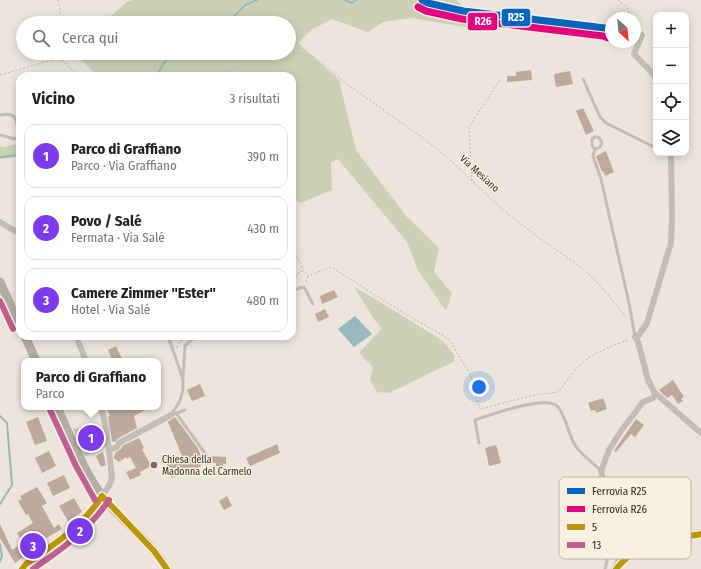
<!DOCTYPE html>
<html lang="it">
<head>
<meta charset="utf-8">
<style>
	body { margin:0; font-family:"Fira Sans Condensed",sans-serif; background:#f6f6f6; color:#222 }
	.controls { position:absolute; right:12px; top:12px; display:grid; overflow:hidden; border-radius:8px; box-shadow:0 2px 10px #0003 }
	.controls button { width:36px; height:36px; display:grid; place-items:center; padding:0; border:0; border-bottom:1px solid #e0e0e0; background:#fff; color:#222; font:20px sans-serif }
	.compass { position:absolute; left:605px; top:12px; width:36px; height:36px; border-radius:50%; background:#fff; box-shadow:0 2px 10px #0003; rotate:153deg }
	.you { position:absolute; left:479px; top:387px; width:14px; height:14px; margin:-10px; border:3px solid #fff; border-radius:50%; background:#1a73e8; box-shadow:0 0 0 6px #1a73e833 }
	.badge { display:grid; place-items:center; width:26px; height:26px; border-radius:50%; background:#7c3aed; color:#fff; font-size:13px; font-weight:700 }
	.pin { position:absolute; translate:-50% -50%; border:2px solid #fff; box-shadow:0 1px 4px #0006 }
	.popup { position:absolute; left:21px; top:358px; width:140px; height:52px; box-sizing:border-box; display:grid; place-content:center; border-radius:8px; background:#fff; filter:drop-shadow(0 1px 3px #0005); font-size:13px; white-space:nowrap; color:#767676 }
	.popup b { font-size:15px; color:#222 }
	.popup::after { content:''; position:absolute; left:50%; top:100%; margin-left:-8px; border:8px solid transparent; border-top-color:#fff }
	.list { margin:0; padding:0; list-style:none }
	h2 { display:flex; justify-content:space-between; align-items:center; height:52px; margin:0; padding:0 16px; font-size:17px }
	h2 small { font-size:13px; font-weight:400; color:#767676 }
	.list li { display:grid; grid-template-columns:26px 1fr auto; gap:12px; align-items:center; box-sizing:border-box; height:64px; margin:0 8px 8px; padding:0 8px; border:1px solid #e0e0e0; border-radius:12px }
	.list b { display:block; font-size:15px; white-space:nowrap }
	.list p { margin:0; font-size:13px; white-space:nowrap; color:#767676 }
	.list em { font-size:13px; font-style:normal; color:#767676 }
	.icon { flex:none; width:22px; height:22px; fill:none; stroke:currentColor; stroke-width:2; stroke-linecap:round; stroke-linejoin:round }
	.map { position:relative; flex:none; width:701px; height:569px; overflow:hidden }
	.search { position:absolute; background:#fff; box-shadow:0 2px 10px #0003; left:16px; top:16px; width:280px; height:44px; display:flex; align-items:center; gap:10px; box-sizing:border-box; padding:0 14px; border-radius:22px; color:#767676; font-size:15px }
	.panel { position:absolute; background:#fff; box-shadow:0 2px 10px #0003; left:16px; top:72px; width:280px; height:268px; border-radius:12px }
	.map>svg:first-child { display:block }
	.green { fill:#cad1b5 }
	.water { fill:#98babc }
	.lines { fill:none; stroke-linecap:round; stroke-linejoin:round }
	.stream { stroke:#98babc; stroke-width:2 }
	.building { fill:#beaa9d }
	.path { stroke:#bcb5ae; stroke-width:1; stroke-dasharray:2 2; stroke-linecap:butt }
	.service { stroke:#c3bdb6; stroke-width:3 }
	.minor { stroke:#c3bdb6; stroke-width:6 }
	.secondary { stroke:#b4ada5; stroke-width:9 }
	.bus-1-casing { stroke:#f9f0e1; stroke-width:9 }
	.bus-2-casing { stroke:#f9f0e1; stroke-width:9 }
	.bus-1 { stroke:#bb960b; stroke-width:6 }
	.bus-2 { stroke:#bf6092; stroke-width:6 }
	.rail-1-casing { stroke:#f9f0e1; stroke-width:10 }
	.rail-2-casing { stroke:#f9f0e1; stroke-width:10 }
	.rail-1 { stroke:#0065bd; stroke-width:7 }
	.rail-2 { stroke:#e5007d; stroke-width:7 }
	.poi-dot { fill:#736b64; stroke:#f9f0e1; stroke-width:1.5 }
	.labels { text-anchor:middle; stroke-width:3; stroke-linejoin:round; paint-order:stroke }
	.street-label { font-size:10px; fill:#332a24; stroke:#f9f0e1 }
	.poi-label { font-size:10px; fill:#332a24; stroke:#f9f0e1; text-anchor:start }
	.key { fill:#f9f0e1; stroke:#beb5a8; stroke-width:1 }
	.key-label { font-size:11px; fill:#332a24 }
	.line-badge { stroke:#f9f0e1; stroke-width:1.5 }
	.badge-label { font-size:11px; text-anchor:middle; font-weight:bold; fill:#fff }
</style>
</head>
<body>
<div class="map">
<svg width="701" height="569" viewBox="0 0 701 569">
	<rect width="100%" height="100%" fill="#ebe5db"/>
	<g class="green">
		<path d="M 132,0 L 456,0 L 464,8 L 473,28 L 411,18 L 383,22 L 368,32 L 332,19 L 311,30 L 298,43 L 339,80 L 356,150 L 407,217 L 439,248 L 434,272 L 452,293 L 446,311 L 418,270 L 407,242 L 338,159 L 331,163 L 332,190 L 301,203 L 292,199 L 292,76 L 90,76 L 95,73 L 74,53 L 289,53 L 289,23 L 71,23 L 72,21 L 106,20 L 127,2 Z"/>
		<path d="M 20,143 L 20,157 L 0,159 L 0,146 L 4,147 Z"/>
		<path d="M 354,287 L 380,302 L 443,341 L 455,356 L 453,362 L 389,393 L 377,392 L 370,380 L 373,367 L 359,353 L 382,328 L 376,322 Z"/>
		<path d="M 93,426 L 104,430 L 106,446 L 84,457 L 73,428 L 88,430 Z"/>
	</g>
	<path class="water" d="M 355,316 L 372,334 L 354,347 L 338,329 Z"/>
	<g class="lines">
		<g class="stream">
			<path d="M 344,0 L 352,3 L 356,0"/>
			<path d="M 228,23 L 245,5 L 257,0"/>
			<path d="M 156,76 L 166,60 L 182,53"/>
			<path d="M 0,157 L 20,155"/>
			<path d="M 0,416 L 7,423 L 12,485 L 0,504"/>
			<path d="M 0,544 L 2,556 L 0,562"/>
		</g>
	</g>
	<g class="building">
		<path d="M 531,70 L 532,80 L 507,82 L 507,76 L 516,76 L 516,72 Z"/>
		<path d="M 570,71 L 573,84 L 556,87 L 554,74 Z"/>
		<path d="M 583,108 L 594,131 L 586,135 L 576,111 Z"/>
		<path d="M 606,151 L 614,172 L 605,176 L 603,171 L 602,172 L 596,156 Z"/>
		<path d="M 334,290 L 338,297 L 322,304 L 320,296 Z"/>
		<path d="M 325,309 L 329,317 L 318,322 L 315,314 Z"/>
		<path d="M 116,346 L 123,361 L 113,361 L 108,350 Z"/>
		<path d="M 673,380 L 684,397 L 681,399 L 683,401 L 678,404 L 672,395 L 667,398 L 659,390 Z"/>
		<path d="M 200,384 L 205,396 L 192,401 L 187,390 Z"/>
		<path d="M 603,398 L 607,409 L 596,413 L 595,410 L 591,411 L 588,403 Z"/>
		<path d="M 106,407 L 151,407 L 134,416 L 137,428 L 117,439 L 115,442 L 112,441 L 108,417 L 110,416 Z"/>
		<path d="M 38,417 L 47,441 L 35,445 L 26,422 Z"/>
		<path d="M 175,417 L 197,447 L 204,462 L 199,462 L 201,466 L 195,470 L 194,467 L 172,478 L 166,464 L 182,456 L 168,422 Z"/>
		<path d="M 636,419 L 644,425 L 635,437 L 631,434 L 616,452 L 614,451 Z"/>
		<path d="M 139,438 L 144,448 L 142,449 L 151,466 L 140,472 L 141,475 L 130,480 L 126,472 L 136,468 L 130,457 L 127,459 L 126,457 L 119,462 L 114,458 L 114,456 L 116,452 L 121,449 L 122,446 Z"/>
		<path d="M 277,444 L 280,453 L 250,466 L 246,458 Z"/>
		<path d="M 496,445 L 501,463 L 489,466 L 485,448 Z"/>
		<path d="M 49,451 L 56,466 L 42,473 L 35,458 Z"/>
		<path d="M 103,452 L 106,465 L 101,467 L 96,456 Z"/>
		<path d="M 210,456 L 226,457 L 226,464 L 223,464 L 223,467 L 216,466 L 216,463 L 210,462 Z"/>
		<path d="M 64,475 L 70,488 L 53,496 L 47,483 Z"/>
		<path d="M 37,487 L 47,503 L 42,506 L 54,528 L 59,524 L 62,529 L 36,544 L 38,547 L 15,563 L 0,538 L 0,524 L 12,550 L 23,543 L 17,533 L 33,523 L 28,514 L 26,515 L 18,501 L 22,499 L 20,496 Z"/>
		<path d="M 227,496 L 232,506 L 224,510 L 219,501 Z"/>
		<path d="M 74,498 L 82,512 L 68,521 L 59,506 Z"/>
	</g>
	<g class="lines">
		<g class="path">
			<path d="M 58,0 L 61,15 L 60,19"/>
			<path d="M 618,0 L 627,7 L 630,18"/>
			<path d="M 635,25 L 639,28"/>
			<path d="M 289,51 L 314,57 L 344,82 L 423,138 L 448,158 L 504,211 L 542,240 L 578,265 L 595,280 L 610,297 L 626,317"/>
			<path d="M 0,75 L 56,59 L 63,61 L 71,69 L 79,76"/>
			<path d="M 218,76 L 239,66 L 255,54 L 258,53"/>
			<path d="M 472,181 L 469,127 L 500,80"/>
			<path d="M 292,248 L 304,270"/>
			<path d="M 306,282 L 308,276"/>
			<path d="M 292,284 L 299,272 L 304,271 L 308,276 L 331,267 L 402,312 L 449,339 L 470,374 L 480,409 L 534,395 L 558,392 C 565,384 571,374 579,366 C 592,353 612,346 628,340"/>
			<path d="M 177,348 L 178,344 L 186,336"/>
		</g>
		<g class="service">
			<path d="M 583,79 L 600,117 L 606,123 L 656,148"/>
			<path d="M 0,115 C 18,111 16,121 19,135 L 15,139 L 0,135"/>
			<path d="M 595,149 L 592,146 L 592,139 L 595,137 L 598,137 L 602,142 C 601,147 600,148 595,149 L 593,156 L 601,179 L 629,303 L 635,337"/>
			<path d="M 292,292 L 299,288 L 304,287 L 313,304"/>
			<path d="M 168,336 L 183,379 L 183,389 L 180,401 L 171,415"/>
			<path d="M 183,376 L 185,346 L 191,340 L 200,336"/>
			<path d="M 176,413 L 207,456"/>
			<path d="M 174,414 L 185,410"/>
			<path d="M 479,443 L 475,420 C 490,415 545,395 557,406 C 566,415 568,434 575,445 C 581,455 593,462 601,471"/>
			<path d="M 605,569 L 611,544"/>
		</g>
		<g class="minor">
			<path d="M 642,35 L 634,54 L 655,76 L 656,80"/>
			<path d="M 671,153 L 672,217 L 671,243 L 647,323 L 639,335 L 635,337 L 638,342 L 648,380 L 655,393 L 701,433"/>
			<path d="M 0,222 L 20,234"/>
			<path d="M 76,336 L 86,361"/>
			<path d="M 109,450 L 117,447 L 119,443 L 171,415"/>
			<path d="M 620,563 L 614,552 L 612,538 L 612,515 L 601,471 L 609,450 L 621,431 L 643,402 L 653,398 L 655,393"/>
			<path d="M 22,569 L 26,564 L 76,527 L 96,506 L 110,484 L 112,478 L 109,450 L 106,428 L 101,407"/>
		</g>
		<g class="secondary">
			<path d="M 0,282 L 20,326"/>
			<path d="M 25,336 L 36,361"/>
			<path d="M 57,407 C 71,438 84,473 105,500 C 125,524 151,542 167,569"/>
			<path d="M 616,569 C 632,542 673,540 701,534"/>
		</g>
		<g class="bus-1-casing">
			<g id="bus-1">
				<path d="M 102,496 L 154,551 L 167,569"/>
				<path d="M 22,569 L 26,564 C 55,544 83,526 102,496"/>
				<path d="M 616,569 C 637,542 669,540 701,534"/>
			</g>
		</g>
		<g class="bus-2-casing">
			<g id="bus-2">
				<path d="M 0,301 L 13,329"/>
				<path d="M 50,410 L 76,466 L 95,500"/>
				<path d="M 33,569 C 62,549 89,530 109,500"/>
			</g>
		</g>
		<use href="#bus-1" class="bus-1"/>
		<use href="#bus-2" class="bus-2"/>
		<g class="rail-1-casing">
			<path id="rail-1" d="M 422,0 L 428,3 L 463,11 L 605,28 L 611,30"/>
		</g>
		<g class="rail-2-casing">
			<path id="rail-2" d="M 418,7 L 426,11 L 462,19 L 603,36 L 608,38"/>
		</g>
		<use href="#rail-1" class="rail-1"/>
		<use href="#rail-2" class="rail-2"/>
	</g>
	<circle class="poi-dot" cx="154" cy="465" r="4"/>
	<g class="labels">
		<g class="street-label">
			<text transform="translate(480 173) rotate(43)" y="4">Via Mesiano</text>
		</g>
		<g class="poi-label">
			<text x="162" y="463">Chiesa della<tspan x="162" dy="12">Madonna del Carmelo</tspan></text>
		</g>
	</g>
	<rect x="559" y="477" width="132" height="82" rx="6" class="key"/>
	<rect x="567" y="488" width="18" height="6" fill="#0065bd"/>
	<rect x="567" y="506" width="18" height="6" fill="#e5007d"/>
	<rect x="567" y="524" width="18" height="6" fill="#bb960b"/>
	<rect x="567" y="542" width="18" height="6" fill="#bf6092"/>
	<g class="key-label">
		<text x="592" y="495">Ferrovia R25</text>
		<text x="592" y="513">Ferrovia R26</text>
		<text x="592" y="531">5</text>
		<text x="592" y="549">13</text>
	</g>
	<g class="line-badge">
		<rect x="501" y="8" width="30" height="19" rx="4" fill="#0065bd"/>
		<rect x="467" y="12" width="31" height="19" rx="4" fill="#e5007d"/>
	</g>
	<g class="badge-label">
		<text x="516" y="21">R25</text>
		<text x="483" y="25">R26</text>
	</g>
</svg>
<div class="controls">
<button>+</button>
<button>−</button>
<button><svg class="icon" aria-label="locate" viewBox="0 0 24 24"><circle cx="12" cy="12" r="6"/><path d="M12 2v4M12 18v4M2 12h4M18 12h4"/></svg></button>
<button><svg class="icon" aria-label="layers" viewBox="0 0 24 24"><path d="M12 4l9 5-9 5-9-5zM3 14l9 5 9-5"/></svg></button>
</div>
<svg class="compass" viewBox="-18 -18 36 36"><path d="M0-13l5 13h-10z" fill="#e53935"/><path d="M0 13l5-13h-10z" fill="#767676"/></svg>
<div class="you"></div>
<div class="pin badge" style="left:91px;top:438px">1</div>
<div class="popup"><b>Parco di Graffiano</b>Parco</div>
<div class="pin badge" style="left:80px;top:531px">2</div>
<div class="pin badge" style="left:33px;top:546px">3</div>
<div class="search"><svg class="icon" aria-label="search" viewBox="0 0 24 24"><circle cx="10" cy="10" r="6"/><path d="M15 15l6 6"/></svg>Cerca qui</div>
<section class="panel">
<h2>Vicino<small>3 risultati</small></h2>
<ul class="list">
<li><span class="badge">1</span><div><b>Parco di Graffiano</b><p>Parco · Via Graffiano</p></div><em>390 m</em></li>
<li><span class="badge">2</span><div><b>Povo / Salé</b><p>Fermata · Via Salé</p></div><em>430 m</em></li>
<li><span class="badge">3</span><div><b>Camere Zimmer &quot;Ester&quot;</b><p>Hotel · Via Salé</p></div><em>480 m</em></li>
</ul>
</section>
</div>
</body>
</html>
